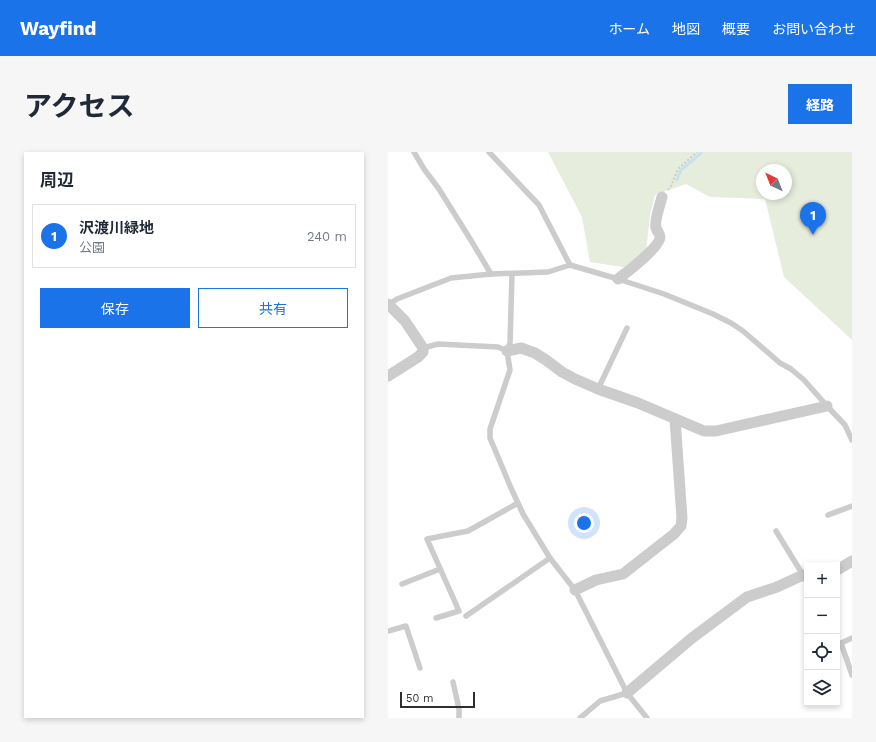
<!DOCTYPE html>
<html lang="ja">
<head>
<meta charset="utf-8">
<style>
	body { margin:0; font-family:"Work Sans","Noto Sans JP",sans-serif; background:#f6f6f7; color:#1f2937 }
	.controls { position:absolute; right:12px; bottom:12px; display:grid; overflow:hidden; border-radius:0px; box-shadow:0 2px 6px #0003 }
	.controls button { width:36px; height:36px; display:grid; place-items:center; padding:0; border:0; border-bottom:1px solid #e0e1e3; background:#fff; color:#1f2937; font:20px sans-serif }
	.compass { position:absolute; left:368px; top:12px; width:36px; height:36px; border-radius:50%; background:#fff; box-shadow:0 2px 6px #0003; rotate:317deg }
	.scale { position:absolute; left:12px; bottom:10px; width:75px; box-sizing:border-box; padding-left:4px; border:2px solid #2f2f2f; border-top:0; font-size:11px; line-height:14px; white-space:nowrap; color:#2f2f2f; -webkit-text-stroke:3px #fff; paint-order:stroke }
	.you { position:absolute; left:196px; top:371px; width:14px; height:14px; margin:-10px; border:3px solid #fff; border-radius:50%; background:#1a73e8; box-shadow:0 0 0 6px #1a73e833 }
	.badge { display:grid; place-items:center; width:26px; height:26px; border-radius:50%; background:#1a73e8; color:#fff; font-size:13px; font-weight:700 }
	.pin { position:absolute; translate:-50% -33px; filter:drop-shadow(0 1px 2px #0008) }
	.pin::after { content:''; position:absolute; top:21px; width:14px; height:12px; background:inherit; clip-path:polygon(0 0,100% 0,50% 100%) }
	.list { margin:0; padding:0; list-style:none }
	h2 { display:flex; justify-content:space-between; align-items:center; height:52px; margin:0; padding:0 16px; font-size:17px }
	h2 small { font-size:13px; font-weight:400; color:#747a83 }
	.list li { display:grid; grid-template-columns:26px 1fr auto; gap:12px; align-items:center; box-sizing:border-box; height:64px; margin:0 8px 8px; padding:0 8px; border:1px solid #e0e1e3; border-radius:0px }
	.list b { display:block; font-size:15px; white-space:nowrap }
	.list p { margin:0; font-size:13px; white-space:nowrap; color:#747a83 }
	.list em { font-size:13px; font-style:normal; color:#747a83 }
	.actions { display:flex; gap:8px; padding:12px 16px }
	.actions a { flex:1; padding:9px 0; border:1px solid #1a73e8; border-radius:0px; text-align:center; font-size:14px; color:#1a73e8 }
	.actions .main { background:#1a73e8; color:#fff }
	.icon { flex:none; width:22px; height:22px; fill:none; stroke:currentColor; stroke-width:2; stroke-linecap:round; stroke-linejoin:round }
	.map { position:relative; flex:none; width:464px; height:566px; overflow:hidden; border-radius:0px }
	header { display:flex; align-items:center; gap:24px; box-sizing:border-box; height:56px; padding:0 20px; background:#1a73e8; color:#fff }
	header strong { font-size:19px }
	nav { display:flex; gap:22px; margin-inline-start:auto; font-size:14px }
	.intro { display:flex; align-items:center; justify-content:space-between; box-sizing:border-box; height:96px; padding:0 24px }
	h1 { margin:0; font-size:28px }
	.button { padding:10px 18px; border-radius:0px; background:#1a73e8; color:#fff; font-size:14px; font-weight:700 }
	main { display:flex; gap:24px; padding:0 24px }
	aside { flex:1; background:#fff; border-radius:0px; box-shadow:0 2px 6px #0003 }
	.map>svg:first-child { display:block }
	.green { fill:#e7eddc; fill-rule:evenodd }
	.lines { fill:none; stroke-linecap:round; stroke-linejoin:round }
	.stream { stroke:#c7e2ef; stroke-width:3 }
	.path { stroke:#ccc; stroke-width:2; stroke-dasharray:2 2; stroke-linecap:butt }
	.lane { stroke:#ccc; stroke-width:5.5 }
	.street { stroke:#ccc; stroke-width:11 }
</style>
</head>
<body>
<header>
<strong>Wayfind</strong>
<nav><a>ホーム</a><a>地図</a><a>概要</a><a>お問い合わせ</a></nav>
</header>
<div class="intro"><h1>アクセス</h1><a class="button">経路</a></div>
<main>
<aside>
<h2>周辺<small></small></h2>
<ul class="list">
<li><span class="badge">1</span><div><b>沢渡川緑地</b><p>公園</p></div><em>240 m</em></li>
</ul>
<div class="actions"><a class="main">保存</a><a>共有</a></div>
</aside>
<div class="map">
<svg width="464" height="566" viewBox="0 0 464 566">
	<rect width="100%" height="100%" fill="#fff"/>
	<path class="green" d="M 160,0 L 464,0 L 464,188 L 396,125 L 377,47 L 322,45 L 298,32 L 267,43 L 262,63 L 258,100 L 241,116 L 202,110 L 194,65 ZM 374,18 L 398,18 L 398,42 L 374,42 Z"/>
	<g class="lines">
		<path class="stream" d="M 289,28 L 293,18 L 312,2 L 313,0"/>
		<path class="path" d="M 280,38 L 283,34 L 290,17 L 309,0"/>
		<g class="lane">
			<path d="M 26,0 L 36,17 L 51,37 L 84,90 L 103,122"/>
			<path d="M 101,0 L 151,53 L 182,113"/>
			<path d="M 0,153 L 9,147 L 63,126 L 103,122 L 160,120 L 182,113 L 230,127 L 276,142 L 325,162 L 343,171 L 355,179 L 392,211 L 403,217 L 416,228 L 439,254 L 457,273 L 464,288"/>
			<path d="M 35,196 L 50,192 L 110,195 L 119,199 L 122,218 L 102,277 L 102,286 L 123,336 L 135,362 L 162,406 L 187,438 L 239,541 L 259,566"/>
			<path d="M 119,198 L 122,191 L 124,122"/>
			<path d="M 210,237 L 239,176"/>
			<path d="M 440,363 L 464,354"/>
			<path d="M 388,379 L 415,423"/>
			<path d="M 14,432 L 52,417"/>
			<path d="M 78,464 L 162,406"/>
			<path d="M 48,466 L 71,459 L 39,387 L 80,379 L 130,351"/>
			<path d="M 0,479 L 18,474 L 32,516"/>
			<path d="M 453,491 L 464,523"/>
			<path d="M 449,493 L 464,486"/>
			<path d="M 65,530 L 71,557 L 71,566"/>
			<path d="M 192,566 L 212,549 L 239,541"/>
		</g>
		<g class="street">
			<path d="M 230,127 C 238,121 272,95 272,85 C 272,82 269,79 268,76 C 266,69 272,53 274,45"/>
			<path d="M 0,152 L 17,169 L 35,196 L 35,200 L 30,205 L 0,224"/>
			<path d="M 119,199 L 133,196 L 147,201 L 158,208 L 174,220 L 187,227 L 210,237 L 250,251 L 316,279 L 328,279 L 439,254"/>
			<path d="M 449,418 L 464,409"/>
			<path d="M 187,438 L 208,428 L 235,422 L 286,382 L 293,374 L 294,366 L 287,267"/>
			<path d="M 239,541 L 304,486 L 359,445 L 389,435 L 415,423 L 419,425"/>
		</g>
	</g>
</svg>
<div class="controls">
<button>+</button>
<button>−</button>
<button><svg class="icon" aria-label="locate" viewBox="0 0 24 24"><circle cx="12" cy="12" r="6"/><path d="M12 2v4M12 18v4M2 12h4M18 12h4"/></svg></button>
<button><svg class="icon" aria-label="layers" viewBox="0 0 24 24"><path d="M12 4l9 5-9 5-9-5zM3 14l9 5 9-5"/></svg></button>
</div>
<svg class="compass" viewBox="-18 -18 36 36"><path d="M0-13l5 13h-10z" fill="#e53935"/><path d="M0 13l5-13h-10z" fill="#747a83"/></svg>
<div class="scale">50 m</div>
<div class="you"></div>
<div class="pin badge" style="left:425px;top:83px">1</div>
</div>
</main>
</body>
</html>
